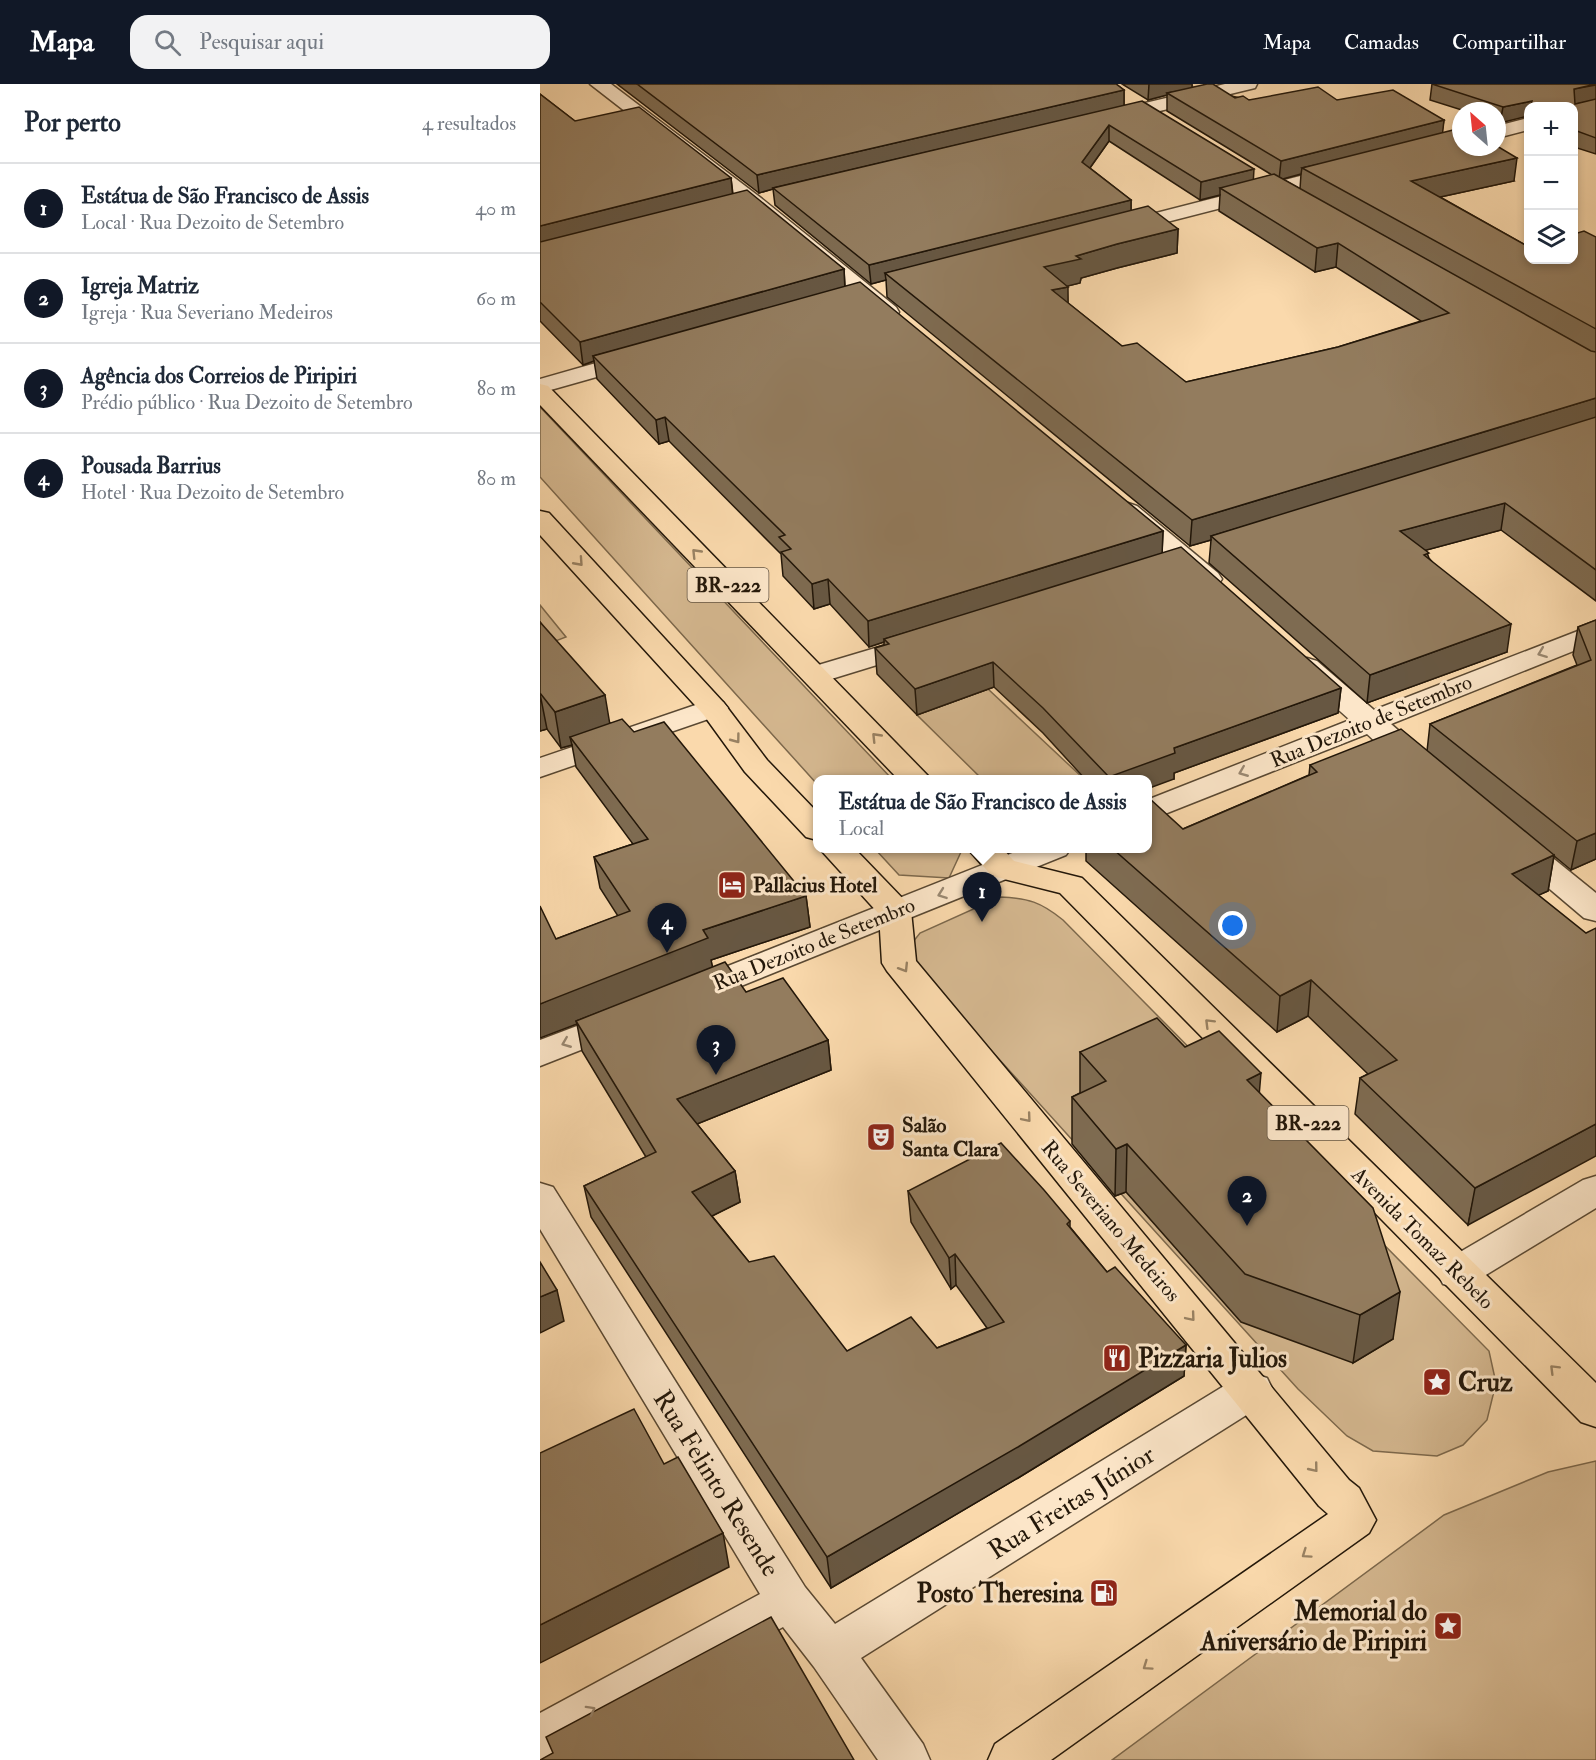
<!DOCTYPE html>
<html lang="pt">
<head>
<meta charset="utf-8">
<style>
	body { margin:0; font-family:"IM FELL Double Pica",serif; background:#f2f2f3; color:#1f2937 }
	.controls { position:absolute; right:18px; top:18px; display:grid; overflow:hidden; border-radius:12px; box-shadow:0 3px 9px #0003 }
	.controls button { width:54px; height:54px; display:grid; place-items:center; padding:0; border:0; border-bottom:2px solid #e0e1e3; background:#fff; color:#1f2937; font:30px sans-serif }
	.compass { position:absolute; left:912px; top:18px; width:54px; height:54px; border-radius:50%; background:#fff; box-shadow:0 3px 9px #0003; rotate:333deg }
	.you { position:absolute; left:693px; top:842px; width:21px; height:21px; margin:-15px; border:4px solid #fff; border-radius:50%; background:#1a73e8; box-shadow:0 0 0 9px #1a73e833 }
	.badge { display:grid; place-items:center; width:39px; height:39px; border-radius:50%; background:#111827; color:#fff; font-size:20px; font-weight:700 }
	.pin { position:absolute; translate:-50% -50px; filter:drop-shadow(0 2px 3px #0008) }
	.pin::after { content:''; position:absolute; top:32px; width:21px; height:18px; background:inherit; clip-path:polygon(0 0,100% 0,50% 100%) }
	.popup { position:absolute; left:273px; top:691px; width:339px; height:78px; box-sizing:border-box; display:grid; place-content:center; border-radius:12px; background:#fff; filter:drop-shadow(0 2px 4px #0005); font-size:20px; white-space:nowrap; color:#747a83 }
	.popup b { font-size:22px; color:#1f2937 }
	.popup::after { content:''; position:absolute; left:50%; top:100%; margin-left:-12px; border:12px solid transparent; border-top-color:#fff }
	.list { margin:0; padding:0; list-style:none }
	h2 { display:flex; justify-content:space-between; align-items:center; height:78px; margin:0; padding:0 24px; font-size:26px }
	h2 small { font-size:20px; font-weight:400; color:#747a83 }
	.list li { display:grid; grid-template-columns:39px 1fr auto; gap:18px; align-items:center; box-sizing:border-box; height:90px; padding:0 24px; border-top:2px solid #e0e1e3 }
	.list b { display:block; font-size:22px; white-space:nowrap }
	.list p { margin:0; font-size:20px; white-space:nowrap; color:#747a83 }
	.list em { font-size:20px; font-style:normal; color:#747a83 }
	.icon { flex:none; width:33px; height:33px; fill:none; stroke:currentColor; stroke-width:2; stroke-linecap:round; stroke-linejoin:round }
	.map { position:relative; flex:none; width:1056px; height:1676px; overflow:hidden }
	header { display:flex; align-items:center; gap:36px; box-sizing:border-box; height:84px; padding:0 30px; background:#111827; color:#fff }
	header strong { font-size:28px }
	nav { display:flex; gap:33px; margin-inline-start:auto; font-size:21px }
	.search { width:420px; height:54px; background:#f2f2f3; display:flex; align-items:center; gap:15px; box-sizing:border-box; padding:0 21px; border-radius:18px; color:#747a83; font-size:22px }
	main { display:flex }
	aside { flex:1; background:#fff }
	.map>svg:first-child { display:block }
	.green { fill:#d5b890; stroke:#7c684c; stroke-width:1.5 }
	.lines { fill:none; stroke-linecap:round; stroke-linejoin:round }
	.minor-casing { stroke:#594832; stroke-width:3 }
	.primary-casing { stroke:#231709; stroke-width:3 }
	.minor { fill:#fce6c9; fill-rule:evenodd }
	.primary { fill:#fad9ac; fill-rule:evenodd }
	.wall { fill:#7e6b51; stroke:#231709; stroke-width:1.5; fill-rule:evenodd }
	.shaded-wall { fill:#675742; stroke:#231709; stroke-width:1.5 }
	.building { fill:#937c5e; stroke:#231709; stroke-width:1.5 }
	.oneway { stroke:#998263 }
	.oneway2 { stroke:#9a8973 }
	.labels { text-anchor:middle; stroke-width:6; stroke-linejoin:round; paint-order:stroke }
	.shield { fill:#fce6c9; stroke:#645543; stroke-width:1.5 }
	.shield-label { font-size:20px; font-weight:bold; fill:#231709 }
	.street-label { font-size:21px; fill:#231709; stroke:#fce6c9 }
	.poi-label { font-size:21px; font-weight:bold; fill:#231709; stroke:#fce6c9; text-anchor:start }
	.near-poi-label { font-size:26px; font-weight:bold; fill:#231709; stroke:#fce6c9; text-anchor:start }
	.near-street-label { font-size:26px; fill:#231709; stroke:#fce6c9 }
</style>
</head>
<body>
<header>
<strong>Mapa</strong>
<div class="search"><svg class="icon" aria-label="search" viewBox="0 0 24 24"><circle cx="10" cy="10" r="6"/><path d="M15 15l6 6"/></svg>Pesquisar aqui</div>
<nav><a>Mapa</a><a>Camadas</a><a>Compartilhar</a></nav>
</header>
<main>
<aside>
<h2>Por perto<small>4 resultados</small></h2>
<ul class="list">
<li><span class="badge">1</span><div><b>Estátua de São Francisco de Assis</b><p>Local · Rua Dezoito de Setembro</p></div><em>40 m</em></li>
<li><span class="badge">2</span><div><b>Igreja Matriz</b><p>Igreja · Rua Severiano Medeiros</p></div><em>60 m</em></li>
<li><span class="badge">3</span><div><b>Agência dos Correios de Piripiri</b><p>Prédio público · Rua Dezoito de Setembro</p></div><em>80 m</em></li>
<li><span class="badge">4</span><div><b>Pousada Barrius</b><p>Hotel · Rua Dezoito de Setembro</p></div><em>80 m</em></li>
</ul>
</aside>
<div class="map">
<svg width="1056" height="1676" viewBox="0 0 1056 1676">
	<rect width="100%" height="100%" fill="#fad9ac"/>
	<filter id="stains"><feTurbulence type="fractalNoise" baseFrequency=".00333" numOctaves="4"/><feColorMatrix values="0 0 0 0 .2 0 0 0 0 .09 0 0 0 0 .02 0 0 0 .5 -.17"/></filter>
	<radialGradient id="worn" r=".72"><stop offset=".6" stop-color="#630" stop-opacity="0"/><stop offset="1" stop-color="#630" stop-opacity=".3"/></radialGradient>
	<g class="green">
		<path d="M 0,323 L 36,361 L 352,695 L 277,696 L 277,700 L 0,393 Z"/>
		<path d="M 0,521 L 26,553 L 0,563 Z"/>
		<path d="M 448,605 L 544,695 L 442,695 L 377,631 Z"/>
		<path d="M 417,764 L 421,768 L 409,794 L 359,791 L 335,765 Z"/>
		<path d="M 460,813 C 488,814 501,818 523,836 L 949,1267 L 956,1299 L 947,1336 L 923,1361 L 897,1372 L 833,1367 L 807,1352 L 758,1305 L 371,878 L 369,863 L 380,849 Z"/>
		<path d="M 1056,1377 L 1056,1676 L 572,1676 L 904,1431 L 1008,1388 Z"/>
	</g>
	<g class="lines">
		<g class="minor-casing">
			<g id="minor">
				<path d="M 50,0 L 71,0 L 221,114 L 356,223 L 359,228 L 356,233 L 340,233 L 207,122 Z"/>
				<path d="M 685,0 L 717,0 L 715,4 L 570,39 L 561,33 L 563,29 Z"/>
				<path d="M 988,34 L 988,46 L 957,54 L 957,42 Z"/>
				<path d="M 803,81 L 810,83 L 813,87 L 810,91 L 580,150 L 573,148 L 570,144 L 573,140 Z"/>
				<path d="M 98,267 L 106,269 L 110,274 L 106,279 L 0,309 L 0,295 Z"/>
				<path d="M 588,419 L 597,422 L 678,489 L 682,495 L 678,501 L 668,503 L 658,501 L 579,432 L 575,427 L 579,422 Z"/>
				<path d="M 1056,540 L 1056,558 L 851,640 L 891,675 L 895,681 L 891,687 C 865,694 845,666 827,650 L 607,737 L 607,716 L 810,636 L 757,589 L 753,583 L 757,577 L 767,574 L 777,577 L 834,626 Z"/>
				<path d="M 379,551 L 389,553 L 393,559 L 389,565 L 275,600 L 265,597 L 261,591 L 265,585 Z"/>
				<path d="M 173,615 L 183,618 L 188,624 L 183,630 L 0,693 L 0,674 Z"/>
				<path d="M 977,751 L 988,754 L 1056,809 L 1056,837 L 1044,834 L 966,768 L 961,761 L 966,754 Z"/>
				<path d="M 485,764 L 531,764 L 526,771 L 164,917 L 152,921 L 140,917 L 135,909 L 140,901 Z"/>
				<path d="M 82,925 L 94,929 L 99,937 L 94,945 L 0,982 L 0,956 Z"/>
				<path d="M 1056,1092 L 1056,1124 L 931,1200 L 917,1204 L 903,1200 L 897,1189 L 903,1178 L 1043,1096 Z"/>
				<path d="M 0,1099 L 13,1103 L 265,1503 L 295,1540 L 697,1294 L 712,1289 L 727,1294 L 733,1306 L 727,1318 L 321,1574 L 383,1660 L 390,1676 L 338,1676 L 274,1583 L 243,1543 L 17,1670 L 0,1676 L 0,1629 L 220,1510 L 0,1145 Z"/>
			</g>
		</g>
		<g class="primary-casing">
			<g id="primary">
				<path d="M 0,300 L 8,302 L 392,696 L 359,696 L 0,321 Z"/>
				<path d="M 0,427 L 9,429 L 183,618 L 227,676 L 277,728 L 277,756 L 266,753 L 205,688 L 163,630 L 0,451 Z"/>
				<path d="M 279,764 L 314,764 L 367,819 L 371,827 L 376,877 L 809,1396 L 819,1404 L 836,1436 L 829,1449 L 511,1676 L 448,1676 L 455,1660 L 788,1430 L 779,1422 L 347,887 L 342,879 L 339,830 Z"/>
				<path d="M 427,764 L 462,764 L 474,777 L 542,794 L 1056,1299 L 1056,1343 L 1041,1338 L 520,809 L 452,792 Z"/>
			</g>
		</g>
		<use href="#minor" class="minor"/>
		<use href="#primary" class="primary"/>
	</g>
	<g class="wall">
		<path d="M 77,0 L 576,0 L 584,6 L 584,21 L 714,96 L 732,91 L 627,27 L 627,11 L 608,16 L 582,0 L 652,0 L 652,3 L 709,16 L 797,16 L 904,36 L 902,48 L 974,97 L 900,113 L 987,162 L 1056,153 L 1056,517 L 961,446 L 886,466 L 889,474 L 967,568 L 827,619 L 669,479 L 671,456 L 650,462 L 347,213 L 346,196 L 331,200 L 235,121 L 233,105 L 219,109 ZM 569,57 L 660,116 L 680,111 L 679,127 L 775,188 L 796,183 L 881,237 L 798,263 L 646,298 L 582,262 L 528,219 L 527,202 L 540,199 L 541,194 L 577,184 L 637,169 L 638,145 L 591,127 L 591,116 L 550,84 ZM 761,90 L 760,105 L 742,95 Z"/>
		<path d="M 892,0 L 1056,0 L 1056,70 L 1034,63 L 1034,22 L 988,22 L 960,39 L 957,38 L 957,27 L 925,27 L 890,16 Z"/>
		<path d="M 0,10 L 35,37 L 191,94 L 193,110 L 304,185 L 305,202 L 623,447 L 622,469 L 801,604 L 798,629 L 634,689 L 634,695 L 607,696 L 546,696 L 503,649 L 454,603 L 377,631 L 337,590 L 335,564 L 344,561 L 344,558 L 329,563 L 290,520 L 274,525 L 243,492 L 241,470 L 129,357 L 119,360 L 57,295 L 54,277 L 43,281 L 0,237 Z"/>
		<path d="M 1056,536 L 1056,775 L 1031,786 L 1014,772 L 1008,807 L 998,811 L 928,1141 L 815,1030 L 820,994 L 828,990 L 768,932 L 737,948 L 546,777 L 546,765 L 607,765 L 643,745 L 769,691 L 770,681 L 887,667 L 890,640 L 1037,581 L 1033,571 L 1038,543 Z"/>
		<path d="M 0,538 L 70,639 L 94,648 L 266,812 L 270,843 L 171,876 L 172,883 L 206,908 L 288,956 L 291,986 L 157,1040 L 195,1087 L 200,1118 L 172,1132 L 209,1178 L 307,1267 L 397,1264 L 447,1244 L 416,1201 L 411,1205 L 371,1138 L 368,1107 L 530,1137 L 530,1143 L 567,1188 L 646,1261 L 644,1292 L 478,1394 L 291,1504 L 51,1133 L 44,1102 L 106,1073 L 42,967 L 37,940 L 16,855 L 78,832 L 60,804 L 54,773 L 93,760 L 36,683 L 32,661 L 21,664 L 7,645 L 0,647 Z"/>
		<path d="M 645,963 L 719,1008 L 853,1255 L 813,1279 L 701,1238 L 586,1108 L 575,1112 L 532,1060 L 532,1013 L 540,1009 L 540,968 Z"/>
	</g>
	<g class="shaded-wall">
		<path d="M 609,0 L 652,0 L 652,5 L 627,9 L 627,11 L 608,16 Z"/>
		<path d="M 1056,1 L 1056,16 L 1031,21 L 1034,5 Z"/>
		<path d="M 584,6 L 584,22 L 233,104 L 233,105 L 219,109 L 217,91 Z"/>
		<path d="M 992,17 L 991,22 L 988,22 L 988,32 L 960,39 L 963,23 Z"/>
		<path d="M 904,36 L 902,54 L 762,84 L 761,90 L 739,96 L 741,77 Z"/>
		<path d="M 569,41 L 569,57 L 542,95 L 542,78 Z"/>
		<path d="M 977,74 L 974,97 L 868,120 L 871,97 Z"/>
		<path d="M 714,85 L 713,102 L 680,104 L 680,111 L 660,116 L 661,98 Z"/>
		<path d="M 191,94 L 193,115 L 0,165 L 0,142 Z"/>
		<path d="M 591,116 L 591,133 L 345,189 L 346,196 L 331,200 L 329,181 Z"/>
		<path d="M 638,145 L 637,169 L 577,184 L 541,194 L 540,199 L 504,208 L 504,183 L 536,172 L 577,160 Z"/>
		<path d="M 798,159 L 796,183 L 775,188 L 777,164 Z"/>
		<path d="M 304,185 L 305,207 L 53,272 L 54,277 L 43,281 L 40,258 Z"/>
		<path d="M 528,203 L 528,227 L 512,206 Z"/>
		<path d="M 1056,314 L 1056,339 L 671,452 L 671,456 L 650,462 L 652,436 Z"/>
		<path d="M 125,333 L 129,357 L 119,360 L 116,336 Z"/>
		<path d="M 965,419 L 961,446 L 857,474 L 860,447 Z"/>
		<path d="M 623,447 L 622,472 L 344,555 L 344,558 L 329,563 L 328,537 Z"/>
		<path d="M 288,495 L 290,520 L 274,525 L 272,500 Z"/>
		<path d="M 971,540 L 967,568 L 827,619 L 830,591 Z"/>
		<path d="M 453,578 L 454,603 L 377,631 L 375,605 Z"/>
		<path d="M 801,604 L 798,629 L 634,689 L 634,695 L 607,705 L 607,696 L 569,696 L 569,693 L 634,664 Z"/>
		<path d="M 0,610 L 7,645 L 0,647 Z"/>
		<path d="M 65,611 L 71,647 L 30,653 L 32,661 L 21,664 L 15,628 Z"/>
		<path d="M 1056,749 L 1056,775 L 1031,786 L 1037,757 Z"/>
		<path d="M 1014,771 L 1008,807 L 966,826 L 972,790 Z"/>
		<path d="M 266,812 L 270,843 L 171,876 L 173,885 L 36,937 L 37,940 L 0,954 L 0,920 L 163,846 Z"/>
		<path d="M 771,896 L 768,932 L 737,948 L 740,912 Z"/>
		<path d="M 288,956 L 291,986 L 142,1046 L 137,1015 Z"/>
		<path d="M 721,989 L 717,1036 L 707,996 Z"/>
		<path d="M 1056,1040 L 1056,1072 L 928,1141 L 935,1104 Z"/>
		<path d="M 587,1060 L 586,1108 L 575,1112 L 576,1065 Z"/>
		<path d="M 195,1087 L 200,1118 L 158,1139 L 152,1108 Z"/>
		<path d="M 415,1170 L 416,1201 L 411,1205 L 409,1174 Z"/>
		<path d="M 17,1206 L 24,1237 L 0,1249 L 0,1213 Z"/>
		<path d="M 860,1208 L 853,1255 L 813,1279 L 820,1231 Z"/>
		<path d="M 646,1261 L 644,1292 L 478,1394 L 291,1504 L 287,1473 Z"/>
		<path d="M 183,1449 L 189,1483 L 0,1579 L 0,1541 Z"/>
	</g>
	<g class="building">
		<path d="M 97,0 L 576,0 L 584,6 L 217,91 Z"/>
		<path d="M 667,0 L 673,0 L 695,14 L 703,12 L 709,16 L 778,3 L 797,16 L 853,6 L 904,36 L 741,77 L 627,9 Z"/>
		<path d="M 892,0 L 1056,0 L 1034,5 L 1035,20 L 1056,15 L 1056,54 L 1034,46 L 1034,22 L 991,22 L 992,17 L 963,23 Z"/>
		<path d="M 0,10 L 35,37 L 99,23 L 191,94 L 0,142 Z"/>
		<path d="M 602,17 L 714,85 L 661,98 L 569,41 L 542,78 L 591,116 L 329,181 L 233,104 Z"/>
		<path d="M 921,44 L 921,63 L 957,62 L 977,74 L 871,97 L 987,162 L 988,162 L 988,176 L 1034,176 L 1034,150 L 1044,147 L 1056,153 L 1056,245 L 762,84 Z"/>
		<path d="M 734,90 L 1051,267 L 1056,268 L 1056,314 L 652,436 L 345,189 L 608,122 L 638,145 L 577,160 L 536,172 L 541,175 L 504,183 L 528,203 L 512,206 L 582,262 L 597,259 L 646,298 L 798,263 L 909,229 L 798,159 L 777,164 L 680,104 Z"/>
		<path d="M 207,106 L 304,185 L 40,258 L 0,218 L 0,158 Z"/>
		<path d="M 320,198 L 623,447 L 328,537 L 288,495 L 272,500 L 241,468 L 251,465 L 239,453 L 245,451 L 125,333 L 116,336 L 53,272 Z"/>
		<path d="M 1056,333 L 1056,486 L 965,419 L 860,447 L 889,469 L 884,471 L 971,540 L 830,591 L 671,452 Z"/>
		<path d="M 641,463 L 801,604 L 634,664 L 635,669 L 569,693 L 503,624 L 453,578 L 375,605 L 335,564 L 349,560 L 344,555 Z"/>
		<path d="M 1056,536 L 1056,749 L 1037,757 L 890,640 L 1051,576 L 1038,543 Z"/>
		<path d="M 0,538 L 65,611 L 15,628 L 0,609 Z"/>
		<path d="M 82,635 L 94,648 L 124,638 L 266,812 L 163,846 L 168,854 L 0,920 L 0,822 L 16,855 L 90,827 L 54,773 L 108,755 L 30,653 Z"/>
		<path d="M 861,645 L 1014,771 L 972,790 L 1046,849 L 1056,844 L 1056,1040 L 935,1104 L 820,994 L 857,976 L 771,896 L 740,912 L 573,765 L 607,765 L 607,717 L 610,715 L 643,745 L 777,688 L 770,681 Z"/>
		<path d="M 185,878 L 206,908 L 243,894 L 288,956 L 137,1015 L 195,1087 L 152,1108 L 209,1178 L 234,1172 L 307,1267 L 371,1233 L 397,1264 L 464,1238 L 415,1170 L 409,1174 L 368,1107 L 461,1059 L 504,1106 L 530,1137 L 527,1140 L 567,1188 L 575,1183 L 646,1261 L 478,1363 L 287,1473 L 44,1102 L 116,1068 L 36,937 Z"/>
		<path d="M 617,934 L 645,963 L 679,947 L 721,989 L 707,996 L 833,1124 L 860,1208 L 820,1231 L 705,1190 L 587,1060 L 576,1065 L 532,1013 L 566,997 L 540,968 Z"/>
		<path d="M 0,1178 L 17,1206 L 0,1213 Z"/>
		<path d="M 94,1325 L 124,1380 L 138,1373 L 183,1449 L 0,1541 L 0,1369 Z"/>
		<path d="M 231,1533 L 314,1676 L 0,1676 L 13,1669 L 6,1653 Z"/>
	</g>
	<defs><path id="oneway-chevron" d="M-2-3.5L2.5 0L-2 3.5" fill="none" stroke-width="1.6" stroke-linecap="round" stroke-linejoin="round" transform="scale(1.5)"/></defs>
	<g class="oneway">
		<use href="#oneway-chevron" transform="translate(156 469) rotate(-134)"/>
		<use href="#oneway-chevron" transform="translate(39 478) rotate(48)"/>
		<use href="#oneway-chevron" transform="translate(336 653) rotate(-134)"/>
		<use href="#oneway-chevron" transform="translate(196 655) rotate(53)"/>
		<use href="#oneway-chevron" transform="translate(364 884) rotate(58)"/>
		<use href="#oneway-chevron" transform="translate(669 939) rotate(-135)"/>
		<use href="#oneway-chevron" transform="translate(487 1034) rotate(50)"/>
		<use href="#oneway-chevron" transform="translate(651 1233) rotate(50)"/>
		<use href="#oneway-chevron" transform="translate(1014 1285) rotate(-135)"/>
		<use href="#oneway-chevron" transform="translate(774 1384) rotate(51)"/>
		<use href="#oneway-chevron" transform="translate(766 1470) rotate(145)"/>
		<use href="#oneway-chevron" transform="translate(607 1582) rotate(145)"/>
	</g>
	<g class="oneway2">
		<use href="#oneway-chevron" transform="translate(1002 569) rotate(159)"/>
		<use href="#oneway-chevron" transform="translate(703 688) rotate(158)"/>
		<use href="#oneway-chevron" transform="translate(402 810) rotate(160)"/>
		<use href="#oneway-chevron" transform="translate(26 959) rotate(158)"/>
		<use href="#oneway-chevron" transform="translate(51 1626) rotate(-29)"/>
	</g>
	<defs>
		<g id="hotel-square" transform="scale(1.5)"><rect x="-9" y="-9" width="18" height="18" rx="4" fill="#8f2418" stroke="#fce6c9"/><path d="M-6-4.5h1.5V1H6V5H4.5V3h-9V5H-6ZM-4 0a1.8 1.8 0 1 1 3.6 0ZM.5 0V-2.5h3Q6-2.5 6 0Z" fill="#fff"/></g>
		<g id="theatre-square" transform="scale(1.5)"><rect x="-9" y="-9" width="18" height="18" rx="4" fill="#8f2418" stroke="#fce6c9"/><path d="M-5-5.5Q0-4 5-5.5V0Q5 5 0 6Q-5 5-5 0ZM-3.3-2.5H-1v1.5H-3.3ZM1-2.5H3.3v1.5H1ZM-2.8 1Q0 5.5 2.8 1Z" fill="#fff"/></g>
		<g id="restaurant-square" transform="scale(1.5)"><rect x="-9" y="-9" width="18" height="18" rx="4" fill="#8f2418" stroke="#fce6c9"/><path d="M-5-6h1v4h1v-4h1v4h1v-4h1v5L-1.5 .5V6h-2V.5L-5-1ZM5-6V6H3V1.5H1.5Q1.5-4 5-6Z" fill="#fff"/></g>
		<g id="sight-square" transform="scale(1.5)"><rect x="-9" y="-9" width="18" height="18" rx="4" fill="#8f2418" stroke="#fce6c9"/><path d="M0-6L1.8-2.2L6-1.7L2.9 1.2L3.7 5.4L0 3.3L-3.7 5.4L-2.9 1.2L-6-1.7L-1.8-2.2Z" fill="#fff"/></g>
		<g id="fuel-square" transform="scale(1.5)"><rect x="-9" y="-9" width="18" height="18" rx="4" fill="#8f2418" stroke="#fce6c9"/><path d="M-5.5-6h7V0h2V4h1.3V-2.5L3-4.5l.8-.8L6-3V5H2.5V1h-1V6h-7ZM-4.2-4.7v3.2H.2V-4.7Z" fill="#fff"/></g>
	</defs>
	<g fill-rule="evenodd">
		<use href="#hotel-square" x="192" y="801"/>
		<use href="#theatre-square" x="341" y="1053"/>
		<use href="#restaurant-square" x="577" y="1274"/>
		<use href="#sight-square" x="897" y="1298"/>
		<use href="#fuel-square" x="564" y="1509"/>
		<use href="#sight-square" x="908" y="1542"/>
	</g>
	<g class="labels">
		<g class="shield">
			<rect x="147.5" y="484" width="81" height="34" rx="4.5"/>
			<rect x="727.5" y="1022" width="81" height="34" rx="4.5"/>
		</g>
		<g class="shield-label">
			<text x="188" y="508">BR-222</text>
			<text x="768" y="1046">BR-222</text>
		</g>
		<g class="street-label">
			<text transform="translate(831 637) rotate(-22)" y="7">Rua Dezoito de Setembro</text>
			<text transform="translate(274 860) rotate(-22)" y="7">Rua Dezoito de Setembro</text>
			<text transform="translate(571 1137) rotate(50)" y="7">Rua Severiano Medeiros</text>
			<text transform="translate(883 1154) rotate(45)" y="7">Avenida Tomaz Rebelo</text>
		</g>
		<g class="poi-label">
			<text x="213" y="808">Pallacius Hotel</text>
			<text x="362" y="1048">Salão<tspan x="362" dy="24">Santa Clara</tspan></text>
		</g>
		<g class="near-poi-label">
			<text x="598" y="1283">Pizzaria Julios</text>
			<text x="918" y="1307">Cruz</text>
			<text x="543" y="1518" text-anchor="end">Posto Theresina</text>
			<text x="887" y="1536" text-anchor="end">Memorial do<tspan x="887" dy="30">Aniversário de Piripiri</tspan></text>
		</g>
		<g class="near-street-label">
			<text transform="translate(177 1399) rotate(58)" y="9">Rua Felinto Resende</text>
			<text transform="translate(531 1418) rotate(-32)" y="9">Rua Freitas Júnior</text>
		</g>
	</g>
	<rect width="100%" height="100%" filter="url(#stains)"/>
	<rect width="100%" height="100%" fill="url(#worn)"/>
</svg>
<div class="controls">
<button>+</button>
<button>−</button>
<button><svg class="icon" aria-label="layers" viewBox="0 0 24 24"><path d="M12 4l9 5-9 5-9-5zM3 14l9 5 9-5"/></svg></button>
</div>
<svg class="compass" viewBox="-18 -18 36 36"><path d="M0-13l5 13h-10z" fill="#e53935"/><path d="M0 13l5-13h-10z" fill="#747a83"/></svg>
<div class="you"></div>
<div class="pin badge" style="left:442px;top:838px">1</div>
<div class="popup"><b>Estátua de São Francisco de Assis</b>Local</div>
<div class="pin badge" style="left:707px;top:1142px">2</div>
<div class="pin badge" style="left:176px;top:991px">3</div>
<div class="pin badge" style="left:127px;top:869px">4</div>
</div>
</main>
</body>
</html>
